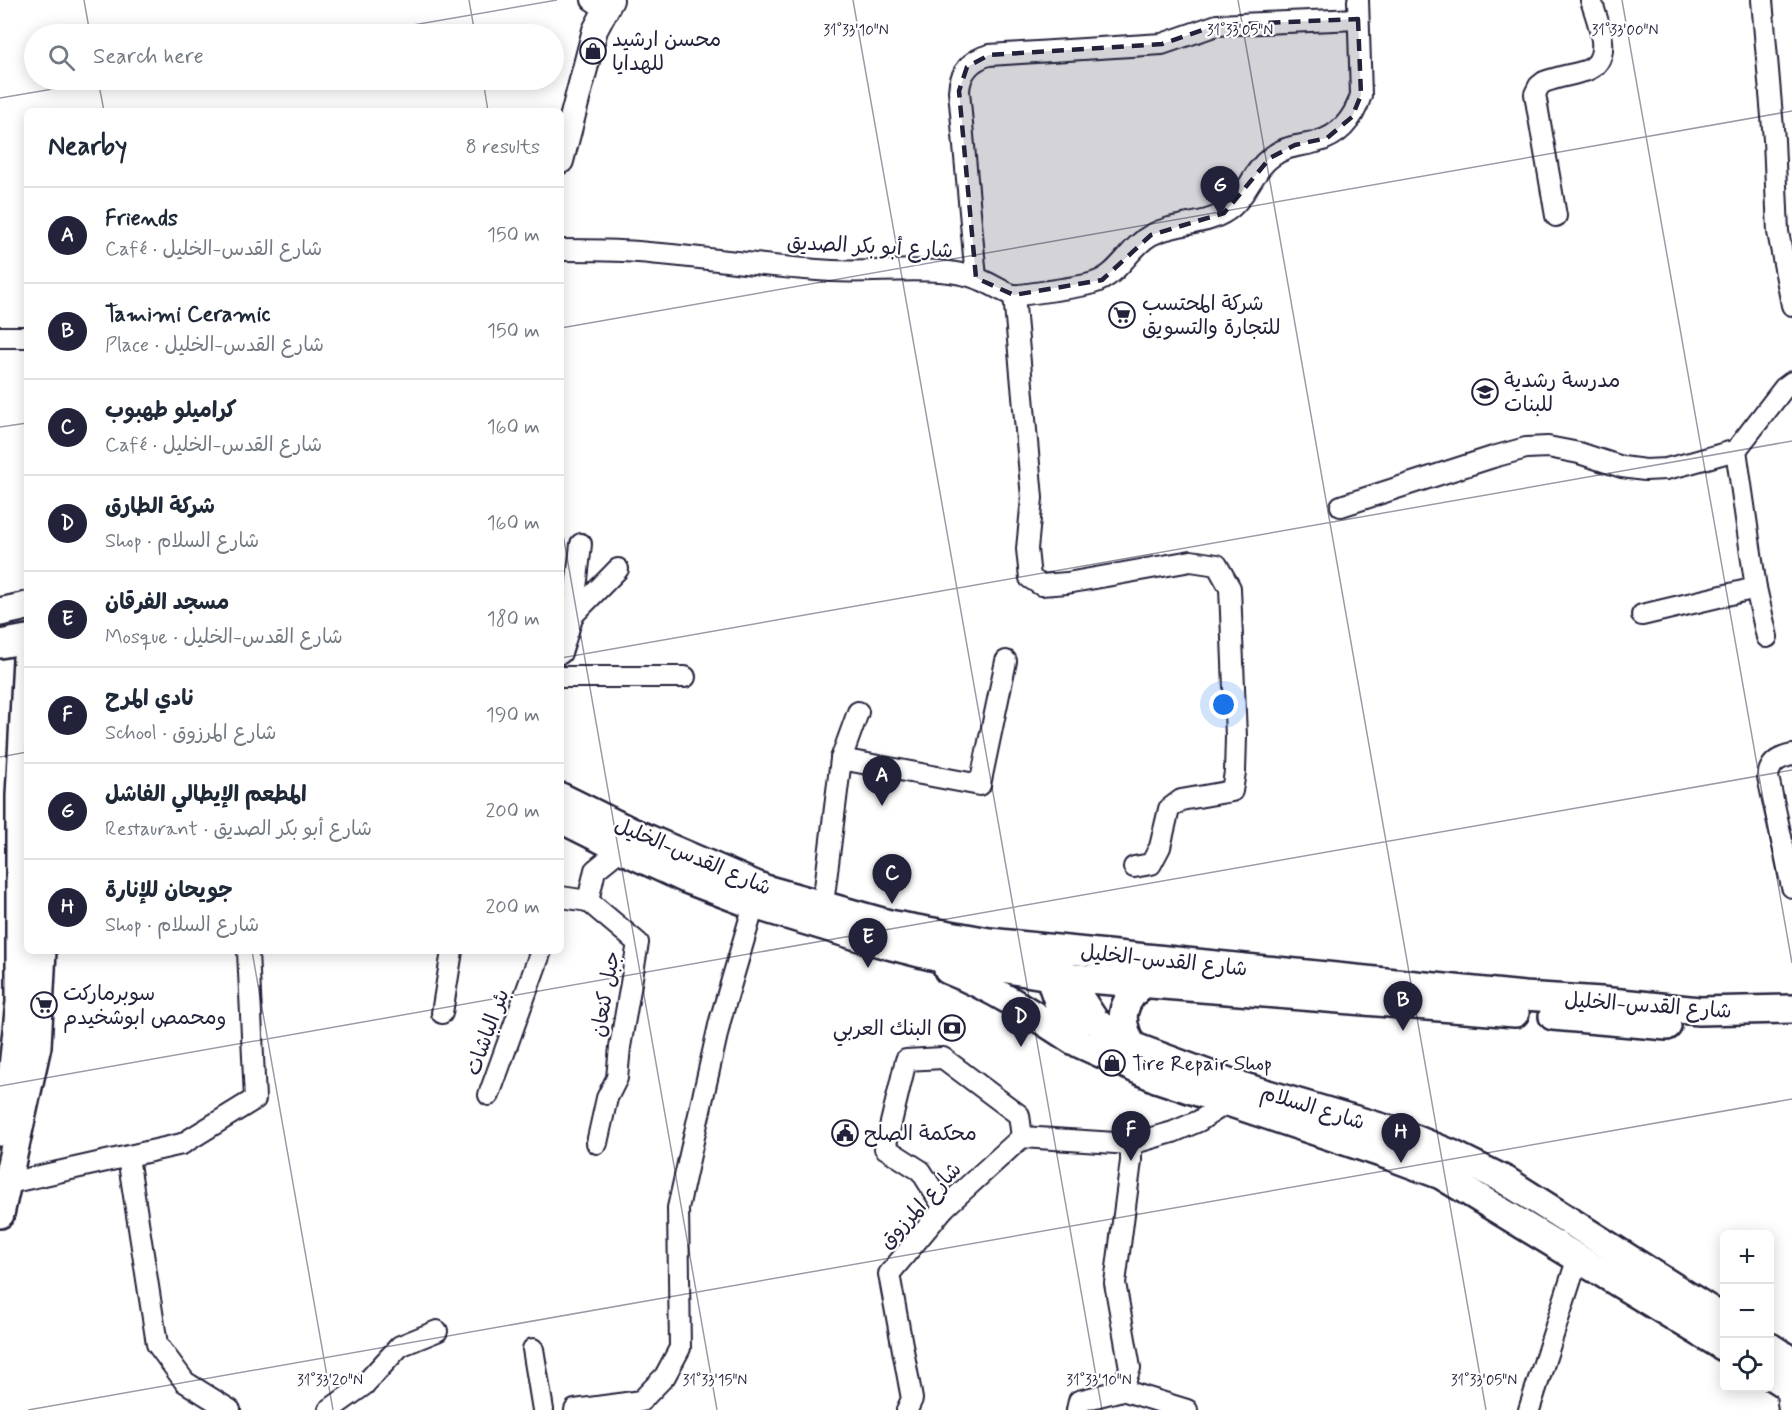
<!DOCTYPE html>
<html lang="en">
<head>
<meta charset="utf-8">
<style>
	body { margin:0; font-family:Mynerve,"Playpen Sans Arabic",sans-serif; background:#f2f2f3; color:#1f2937 }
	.controls { position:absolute; right:18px; bottom:18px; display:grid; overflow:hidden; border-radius:9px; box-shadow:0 3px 15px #0003 }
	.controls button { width:54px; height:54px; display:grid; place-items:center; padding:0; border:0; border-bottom:2px solid #e0e1e3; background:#fff; color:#1f2937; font:30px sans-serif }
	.you { position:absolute; left:1224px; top:705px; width:21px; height:21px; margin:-15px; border:4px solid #fff; border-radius:50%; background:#1a73e8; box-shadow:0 0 0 9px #1a73e833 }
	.badge { display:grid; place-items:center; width:39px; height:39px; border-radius:50%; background:#22223b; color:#fff; font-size:20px; font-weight:700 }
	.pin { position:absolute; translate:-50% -50px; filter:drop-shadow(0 2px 3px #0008) }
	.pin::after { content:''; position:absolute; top:32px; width:21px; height:18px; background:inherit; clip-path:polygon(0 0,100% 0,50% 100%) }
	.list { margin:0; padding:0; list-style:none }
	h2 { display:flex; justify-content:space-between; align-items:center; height:78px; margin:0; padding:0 24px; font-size:26px }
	h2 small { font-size:20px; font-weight:400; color:#747a83 }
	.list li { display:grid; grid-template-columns:39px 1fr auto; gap:18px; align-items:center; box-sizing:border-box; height:96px; padding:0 24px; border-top:2px solid #e0e1e3 }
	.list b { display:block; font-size:22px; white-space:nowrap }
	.list p { margin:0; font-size:20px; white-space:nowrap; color:#747a83 }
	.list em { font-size:20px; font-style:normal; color:#747a83 }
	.icon { flex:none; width:33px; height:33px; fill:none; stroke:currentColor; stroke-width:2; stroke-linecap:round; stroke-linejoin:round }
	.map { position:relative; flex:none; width:1792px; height:1410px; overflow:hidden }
	.search { position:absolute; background:#fff; box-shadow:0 3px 15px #0003; left:24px; top:24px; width:540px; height:66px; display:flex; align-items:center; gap:15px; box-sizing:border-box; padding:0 21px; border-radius:33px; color:#747a83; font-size:22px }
	.panel { position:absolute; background:#fff; box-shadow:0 3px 15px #0003; left:24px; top:108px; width:540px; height:846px; border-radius:9px }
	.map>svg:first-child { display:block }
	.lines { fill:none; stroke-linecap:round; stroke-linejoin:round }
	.minor-casing { stroke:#22223b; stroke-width:24 }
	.tertiary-casing { stroke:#22223b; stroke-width:28 }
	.secondary-casing { stroke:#22223b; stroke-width:32 }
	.minor { stroke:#fff; stroke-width:20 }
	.tertiary { stroke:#fff; stroke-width:24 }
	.secondary { stroke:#fff; stroke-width:27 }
	.marked { fill:#22223b; fill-opacity:0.2; stroke:#22223b; stroke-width:4.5; stroke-dasharray:12 8; stroke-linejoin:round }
	.ticks { fill:none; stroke:#22223b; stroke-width:1.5; stroke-opacity:0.45 }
	.labels { text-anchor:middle; stroke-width:4.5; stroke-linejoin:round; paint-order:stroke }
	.poi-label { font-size:21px; fill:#22223b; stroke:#fff; text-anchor:start }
	.street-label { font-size:21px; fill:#22223b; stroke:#fff }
	.ticks-label { font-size:15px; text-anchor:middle; fill:#22223b; stroke:#fff; stroke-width:4.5; stroke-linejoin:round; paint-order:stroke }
</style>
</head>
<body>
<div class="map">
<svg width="1792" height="1410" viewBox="0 0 1792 1410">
	<rect width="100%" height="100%" fill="#fff"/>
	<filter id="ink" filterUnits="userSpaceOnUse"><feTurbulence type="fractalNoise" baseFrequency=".0167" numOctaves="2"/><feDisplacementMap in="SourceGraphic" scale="12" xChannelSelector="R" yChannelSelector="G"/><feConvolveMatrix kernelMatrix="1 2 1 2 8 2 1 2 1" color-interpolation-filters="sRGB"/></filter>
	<g filter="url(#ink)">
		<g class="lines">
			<g class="minor-casing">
				<g id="minor">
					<path d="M 592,0 L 605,9"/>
					<path d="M 1762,0 L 1774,140 L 1778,232 L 1792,305"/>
					<path d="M 1556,216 L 1535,94 L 1539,86 L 1544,82 C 1557,77 1571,75 1585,71 C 1616,60 1597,21 1591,0"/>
					<path d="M 561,250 C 587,250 612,250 638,252 C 702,257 767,267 832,271 C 868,273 904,268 940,271 C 951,272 965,274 976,278 C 989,282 1000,291 1013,295 C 1018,296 1086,286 1093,283 C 1119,276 1129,247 1151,235 C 1177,221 1209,227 1232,207 C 1248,193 1253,171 1270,158 C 1286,145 1298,147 1316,142 C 1340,136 1354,118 1361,95 L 1358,0"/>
					<path d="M 976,278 L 959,91 C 960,72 971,60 989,55 L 1162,44 L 1217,25 L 1358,19"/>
					<path d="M 1014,295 L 1032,498 L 1027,549 L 1030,578 L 1041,585 L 1067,583 L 1191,561 L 1217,565 L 1230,588 L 1236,737 L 1235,772 L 1232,791 L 1181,800 L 1169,809 L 1160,847 L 1151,864 L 1134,867"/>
					<path d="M 0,337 L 27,337"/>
					<path d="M 1736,450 L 1756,588 L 1767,637"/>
					<path d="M 1341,506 L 1493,457 L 1526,448 L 1548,447 L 1579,453 L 1622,467 L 1645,470 L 1666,469 L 1690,463 L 1736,450 L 1784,388 L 1792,382"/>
					<path d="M 573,615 L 618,569"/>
					<path d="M 1642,615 L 1756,588"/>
					<path d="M 561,653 L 573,615 L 581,544"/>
					<path d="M 561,677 L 685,677"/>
					<path d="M 1792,755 C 1779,758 1770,762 1768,777 L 1792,887"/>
					<path d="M 841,759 L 858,712"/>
					<path d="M 561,897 L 588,901"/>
					<path d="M 823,904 L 841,759 L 980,785 L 1006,661"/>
					<path d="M 442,1013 L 452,951"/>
					<path d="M 489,1095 L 541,951"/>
					<path d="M 597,1143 L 607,1098 L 617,1078 L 620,1047 L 638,943 L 588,901 L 595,870 L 621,849"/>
					<path d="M 128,1157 L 157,1344 L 185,1382 L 230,1410"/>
					<path d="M 0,1185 L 182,1144 L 255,1099 L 248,951"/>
					<path d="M 944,1208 L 921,1171 L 885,1148 L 906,1060 L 943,1058 L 1019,1115 L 1022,1137"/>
					<path d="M 533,1349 L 543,1410"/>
					<path d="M 1786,1386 L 1789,1410"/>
					<path d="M 1122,1390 L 1187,1410"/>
					<path d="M 329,1410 L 364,1385 L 400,1346 L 437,1331"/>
					<path d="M 575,1410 L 641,1401 L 665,1376 L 680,1348 L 678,1208 L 720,1021 L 754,905"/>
					<path d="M 907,1410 L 912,1399 L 889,1274 L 944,1208 L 1022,1137 L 1131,1144 L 1173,1132 L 1199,1121 L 1228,1102 L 1231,1094"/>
					<path d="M 1077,1410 L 1079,1401 L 1122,1390 L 1130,1368 L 1115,1283 L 1131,1161 L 1131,1144"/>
					<path d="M 1529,1410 L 1578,1257"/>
				</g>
			</g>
			<g class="tertiary-casing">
				<path id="tertiary" d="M 561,161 L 595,30 L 611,0"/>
			</g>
			<g class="secondary-casing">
				<g id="secondary">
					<path d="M 0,612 L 27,606"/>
					<path d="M 0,644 L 27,639"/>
					<path d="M 561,797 L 632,832 L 765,889 L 889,924 L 989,942 L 1524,996 L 1601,1001 L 1699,1011 L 1792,1009"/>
					<path d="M 561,819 L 621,849 L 686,879 L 754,905 L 880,943 L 935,957 L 1050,976 L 1515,1013"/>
					<path d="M 1047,961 L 1053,987 L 1067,1027 L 1080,1044 L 1156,1078 L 1390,1156 L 1441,1175 L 1724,1347"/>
					<path d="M 1060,968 L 1095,1021 L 1114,1036 L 1132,1046 L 1234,1084 L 1400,1133 L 1452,1154 L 1505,1180 L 1724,1319"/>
					<path d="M 948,970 C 993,988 1033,1014 1074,1041"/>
					<path d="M 1553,1016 L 1667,1026"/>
					<path d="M 1132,1046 C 1118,1019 1120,1003 1144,983"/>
					<path d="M 0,1132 L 11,1086 L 20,1002 L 20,796 L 27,658"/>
					<path d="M 0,1214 L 37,1046 L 42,951"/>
					<path d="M 1770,1347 L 1792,1361"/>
					<path d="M 1770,1375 L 1792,1389"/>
				</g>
			</g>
			<use href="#minor" class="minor"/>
			<use href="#tertiary" class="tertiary"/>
			<use href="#secondary" class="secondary"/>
		</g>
	</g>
	<path class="marked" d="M 1358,19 L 1361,95 L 1352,117 L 1327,138 L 1295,145 L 1270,158 L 1224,213 L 1151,235 L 1102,280 L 1014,295 L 976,278 L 959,91 L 967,67 L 989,55 L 1162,44 L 1217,25 Z"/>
	<path class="ticks" d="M 84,0 L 90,34M 469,0 L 475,34M 853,0 L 1102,1410M 1238,0 L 1486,1410M 1622,0 L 1792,963M 361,34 L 557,0M 98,80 L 104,111M 483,80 L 488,111M 0,98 L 106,80M 561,328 L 1792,111M 0,427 L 27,423M 561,523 L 717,1410M 561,658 L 1792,441M 0,757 L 27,752M 252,951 L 333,1410M 0,1086 L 1792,770M 28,1410 L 1792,1099"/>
	<defs>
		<g id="shop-ring" transform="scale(1.35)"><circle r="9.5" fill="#fff" stroke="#22223b" stroke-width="1.5"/><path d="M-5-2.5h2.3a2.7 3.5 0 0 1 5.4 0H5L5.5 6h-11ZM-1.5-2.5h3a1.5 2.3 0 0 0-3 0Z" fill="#22223b"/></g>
		<g id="supermarket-ring" transform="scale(1.35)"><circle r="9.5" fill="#fff" stroke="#22223b" stroke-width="1.5"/><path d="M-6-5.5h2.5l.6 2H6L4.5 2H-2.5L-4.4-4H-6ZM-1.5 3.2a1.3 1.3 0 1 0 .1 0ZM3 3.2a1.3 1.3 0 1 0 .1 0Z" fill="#22223b"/></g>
		<g id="school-ring" transform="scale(1.35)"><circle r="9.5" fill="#fff" stroke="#22223b" stroke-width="1.5"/><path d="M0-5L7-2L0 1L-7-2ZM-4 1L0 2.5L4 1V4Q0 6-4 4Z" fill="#22223b"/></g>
		<g id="bank-ring" transform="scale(1.35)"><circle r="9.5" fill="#fff" stroke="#22223b" stroke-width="1.5"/><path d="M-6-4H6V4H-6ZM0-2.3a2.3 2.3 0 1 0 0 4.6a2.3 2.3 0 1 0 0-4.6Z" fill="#22223b"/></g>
		<g id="civic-ring" transform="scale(1.35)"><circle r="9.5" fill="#fff" stroke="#22223b" stroke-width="1.5"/><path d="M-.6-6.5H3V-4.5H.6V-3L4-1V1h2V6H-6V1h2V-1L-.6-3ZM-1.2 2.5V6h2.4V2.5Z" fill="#22223b"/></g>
	</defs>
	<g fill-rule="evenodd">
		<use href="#shop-ring" x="593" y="51"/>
		<use href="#supermarket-ring" x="1122" y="315"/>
		<use href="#school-ring" x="1485" y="392"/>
		<use href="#supermarket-ring" x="44" y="1005"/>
		<use href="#bank-ring" x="952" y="1028"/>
		<use href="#shop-ring" x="1112" y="1063"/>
		<use href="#civic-ring" x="845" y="1133"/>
	</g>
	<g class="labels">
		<g class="poi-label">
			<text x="612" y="46">محسن ارشيد<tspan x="612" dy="24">للهدايا</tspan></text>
			<text x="1142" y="310">شركة المحتسب<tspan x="1142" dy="24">للتجارة والتسويق</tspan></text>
			<text x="1504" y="387">مدرسة رشدية<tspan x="1504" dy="24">للبنات</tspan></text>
			<text x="63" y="1000">سوبرماركت<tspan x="63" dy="24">ومحمص ابوشخيدم</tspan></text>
			<text x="932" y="1035" text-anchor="end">البنك العربي</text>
			<text x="1132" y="1070">Tire Repair Shop</text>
			<text x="864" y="1140">محكمة الصلح</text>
		</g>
		<g class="street-label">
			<text transform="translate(870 246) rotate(3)" y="7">شارع أبو بكر الصديق</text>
			<text transform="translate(693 856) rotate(23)" y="7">شارع القدس-الخليل</text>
			<text transform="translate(1164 960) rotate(6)" y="7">شارع القدس-الخليل</text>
			<text transform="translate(605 994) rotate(-80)" y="7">جبل كنعان</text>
			<text transform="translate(1648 1005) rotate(4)" y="7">شارع القدس-الخليل</text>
			<text transform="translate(487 1032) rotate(-70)" y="7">بئر الباشات</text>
			<text transform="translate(1313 1107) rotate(17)" y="7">شارع السلام</text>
			<text transform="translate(920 1205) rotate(-47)" y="7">شارع المرزوق</text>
		</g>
	</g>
	<g class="ticks-label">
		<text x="856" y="35">31°33'10"N</text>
		<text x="1240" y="35">31°33'05"N</text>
		<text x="1625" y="35">31°33'00"N</text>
		<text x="330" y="1385">31°33'20"N</text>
		<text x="715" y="1385">31°33'15"N</text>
		<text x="1099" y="1385">31°33'10"N</text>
		<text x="1484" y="1385">31°33'05"N</text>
	</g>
</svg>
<div class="controls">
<button>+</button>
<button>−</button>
<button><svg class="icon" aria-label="locate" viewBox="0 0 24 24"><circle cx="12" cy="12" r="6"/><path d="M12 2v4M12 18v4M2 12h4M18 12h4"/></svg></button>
</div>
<div class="you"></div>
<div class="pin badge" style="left:882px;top:806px">A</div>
<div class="pin badge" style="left:1403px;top:1031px">B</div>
<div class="pin badge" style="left:892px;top:904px">C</div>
<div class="pin badge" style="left:1021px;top:1047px">D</div>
<div class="pin badge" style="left:868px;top:968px">E</div>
<div class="pin badge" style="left:1131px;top:1161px">F</div>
<div class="pin badge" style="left:1220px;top:216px">G</div>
<div class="pin badge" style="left:1401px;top:1163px">H</div>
<div class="search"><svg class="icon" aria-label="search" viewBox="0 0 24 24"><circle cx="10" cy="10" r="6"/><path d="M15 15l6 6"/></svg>Search here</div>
<section class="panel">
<h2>Nearby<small>8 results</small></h2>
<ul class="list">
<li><span class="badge">A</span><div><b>Friends</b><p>Café · شارع القدس-الخليل</p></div><em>150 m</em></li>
<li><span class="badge">B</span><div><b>Tamimi Ceramic</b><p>Place · شارع القدس-الخليل</p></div><em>150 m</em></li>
<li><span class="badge">C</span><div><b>كراميلو طهبوب</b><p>Café · شارع القدس-الخليل</p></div><em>160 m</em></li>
<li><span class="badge">D</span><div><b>شركة الطارق</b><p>Shop · شارع السلام</p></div><em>160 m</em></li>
<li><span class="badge">E</span><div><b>مسجد الفرقان</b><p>Mosque · شارع القدس-الخليل</p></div><em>180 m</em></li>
<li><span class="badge">F</span><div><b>نادي المرح</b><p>School · شارع المرزوق</p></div><em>190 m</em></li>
<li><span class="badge">G</span><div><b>المطعم الإيطالي الفاشل</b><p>Restaurant · شارع أبو بكر الصديق</p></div><em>200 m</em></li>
<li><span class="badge">H</span><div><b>جويحان للإنارة</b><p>Shop · شارع السلام</p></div><em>200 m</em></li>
</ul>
</section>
</div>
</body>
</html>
